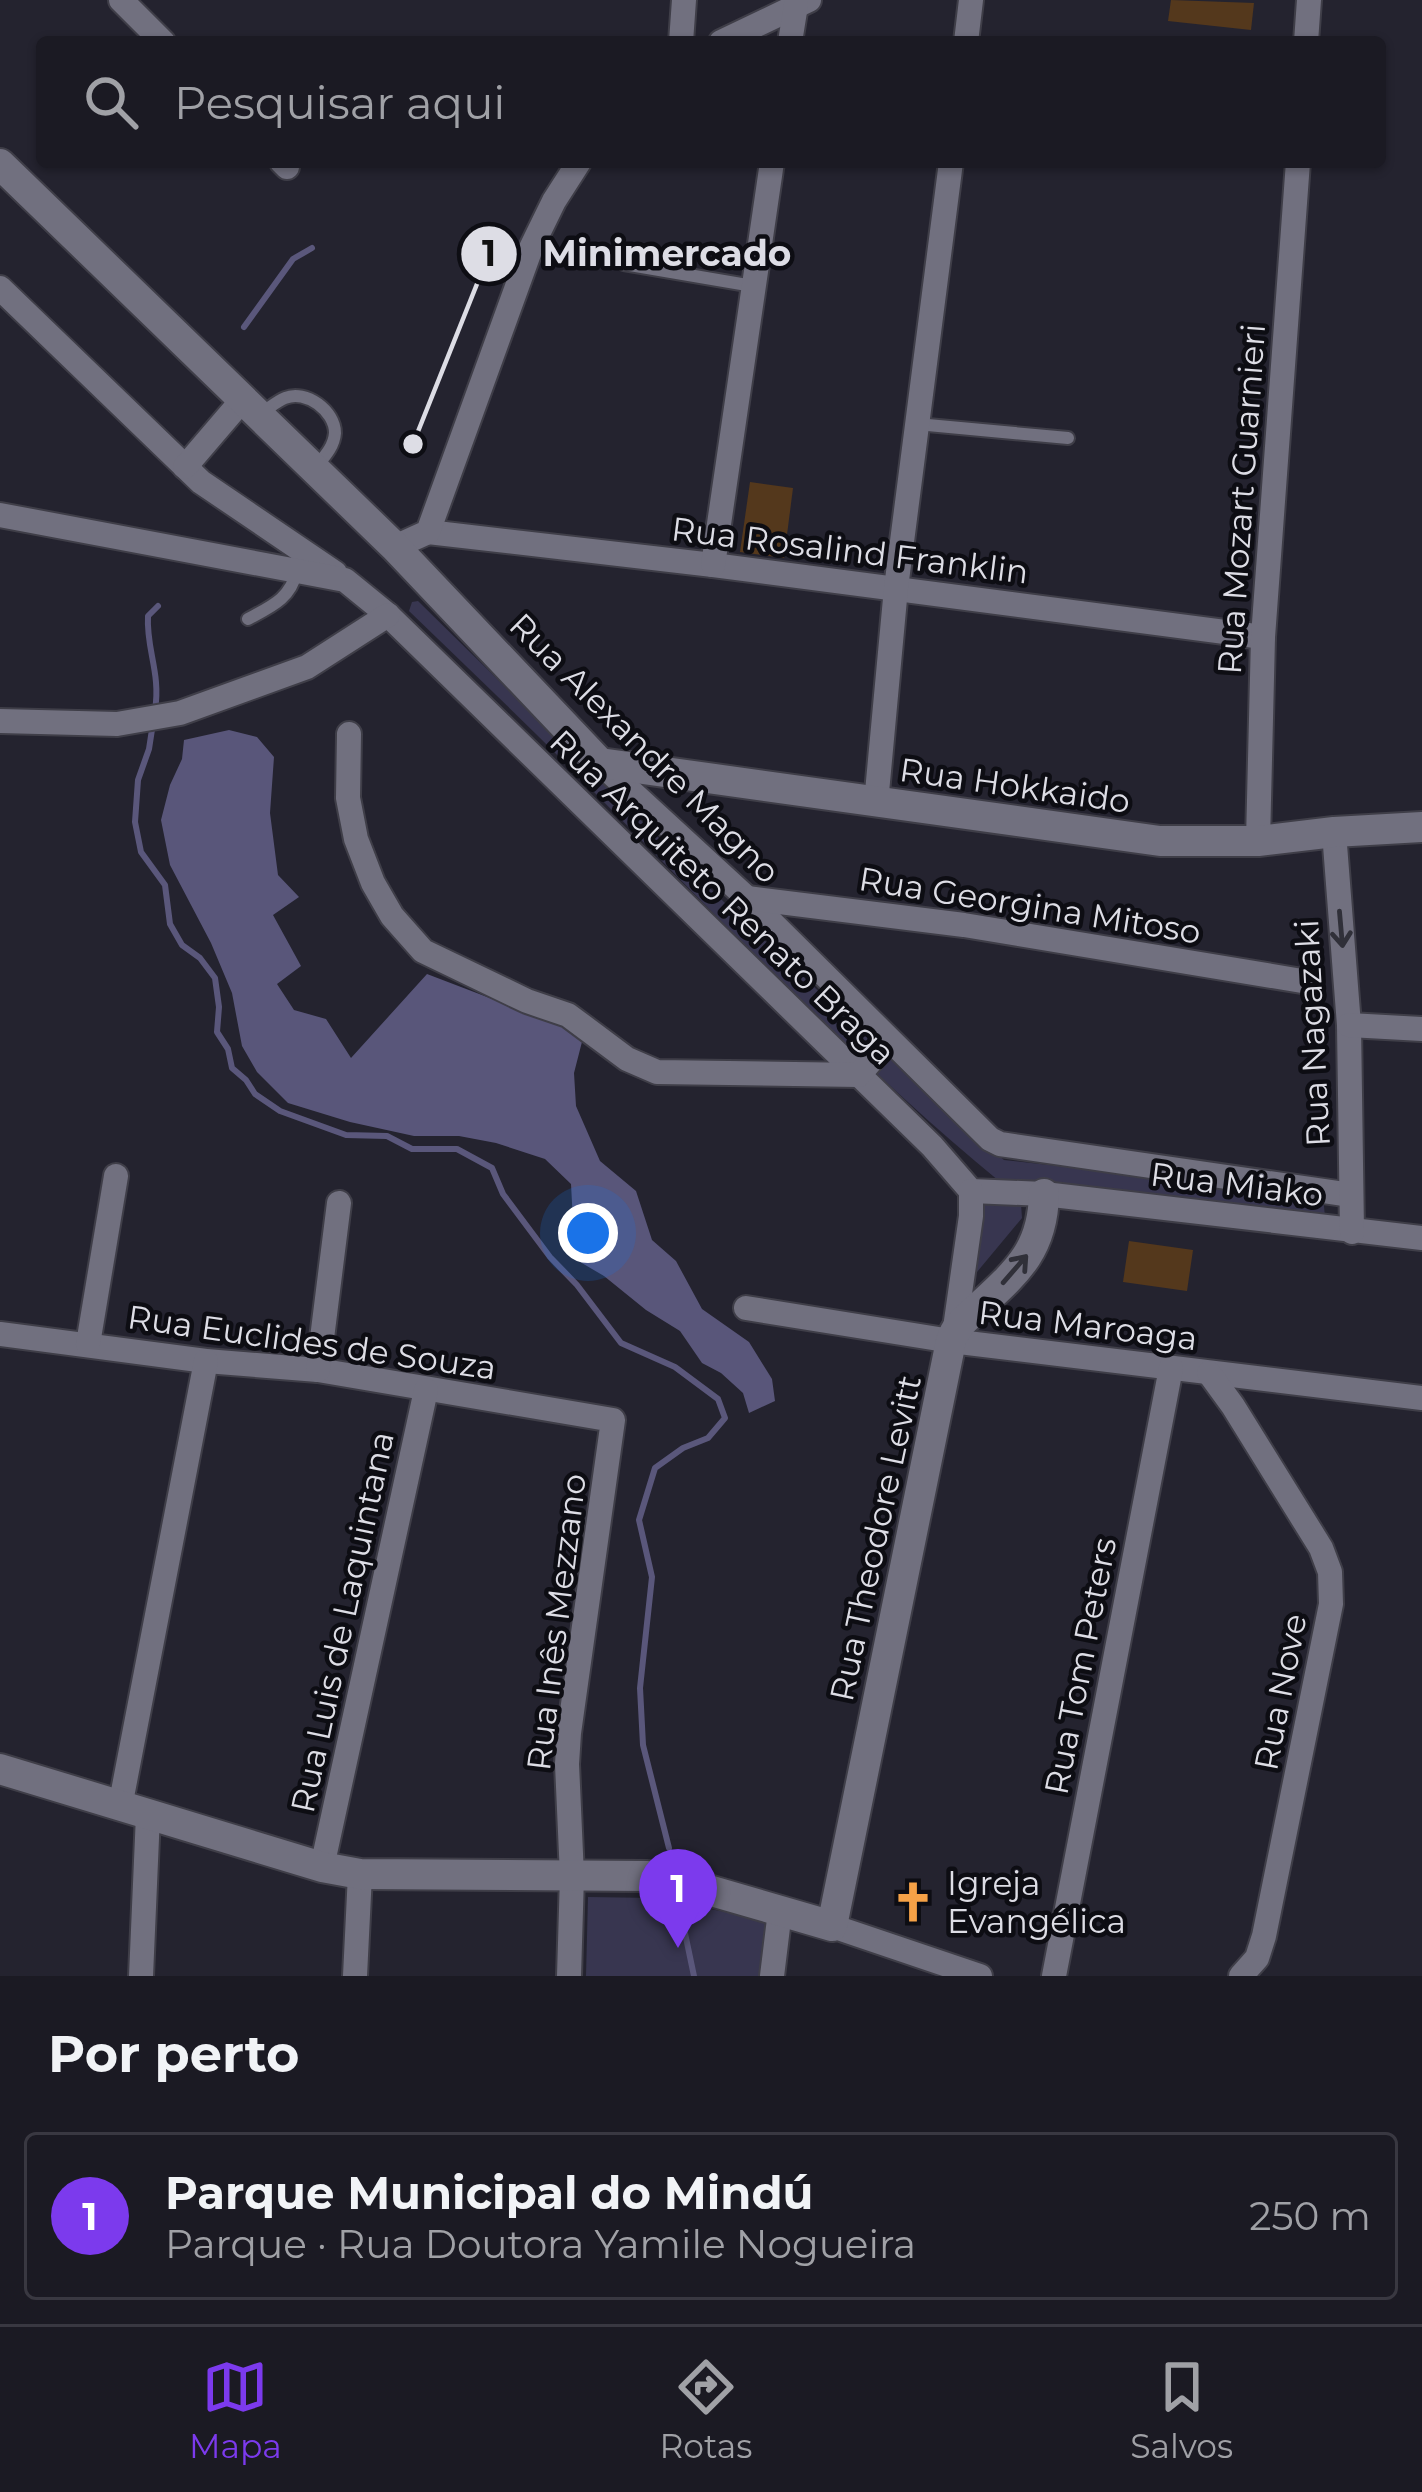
<!DOCTYPE html>
<html lang="pt">
<head>
<meta charset="utf-8">
<style>
	body { margin:0; font-family:Montserrat,sans-serif; background:#24232b; color:#f1f3f6 }
	.you { position:absolute; left:588px; top:1233px; width:42px; height:42px; margin:-30px; border:9px solid #fff; border-radius:50%; background:#1a73e8; box-shadow:0 0 0 18px #1a73e833 }
	.badge { display:grid; place-items:center; width:78px; height:78px; border-radius:50%; background:#7c3aed; color:#fff; font-size:39px; font-weight:700 }
	.pin { position:absolute; translate:-50% -99px; filter:drop-shadow(0 3px 6px #0008) }
	.pin::after { content:''; position:absolute; top:63px; width:42px; height:36px; background:inherit; clip-path:polygon(0 0,100% 0,50% 100%) }
	.list { margin:0; padding:0; list-style:none }
	h2 { display:flex; justify-content:space-between; align-items:center; height:156px; margin:0; padding:0 48px; font-size:51px }
	h2 small { font-size:39px; font-weight:400; color:#a0a1a6 }
	.list li { display:grid; grid-template-columns:78px 1fr auto; gap:36px; align-items:center; box-sizing:border-box; height:168px; margin:0 24px 24px; padding:0 24px; border:3px solid #393841; border-radius:12px }
	.list b { display:block; font-size:45px; white-space:nowrap }
	.list p { margin:0; font-size:39px; white-space:nowrap; color:#a0a1a6 }
	.list em { font-size:39px; font-style:normal; color:#a0a1a6 }
	.icon { flex:none; width:66px; height:66px; fill:none; stroke:currentColor; stroke-width:2; stroke-linecap:round; stroke-linejoin:round }
	.map { position:relative; flex:none; width:1422px; height:1976px; overflow:hidden }
	.search { position:absolute; background:#1b1a23; box-shadow:0 3px 9px #0004; left:36px; right:36px; top:36px; height:132px; display:flex; align-items:center; gap:30px; box-sizing:border-box; padding:0 42px; border-radius:12px; color:#a0a1a6; font-size:45px }
	.sheet { height:348px; background:#1b1a23 }
	nav { display:flex; justify-content:space-around; align-items:center; box-sizing:border-box; height:168px; border-top:3px solid #393841; background:#1b1a23; font-size:33px; color:#a0a1a6 }
	nav a { display:grid; justify-items:center; gap:6px }
	nav .on { color:#7c3aed }
	.map>svg:first-child { display:block }
	.green { fill:#383650 }
	.forest { fill:#59567a }
	.lines { fill:none; stroke-linecap:round; stroke-linejoin:round }
	.stream { stroke:#5a577b; stroke-width:6 }
	.building { fill:#54381c }
	.lane-casing { stroke:#3f3e48; stroke-width:16 }
	.street-casing { stroke:#3f3e48; stroke-width:28 }
	.secondary-casing { stroke:#3f3e48; stroke-width:34 }
	.lane { stroke:#71707f; stroke-width:12 }
	.street { stroke:#71707f; stroke-width:24 }
	.secondary { stroke:#71707f; stroke-width:30 }
	.oneway { stroke:#303039 }
	.labels { text-anchor:middle; stroke-width:9; stroke-linejoin:round; paint-order:stroke }
	.street-label { font-size:33px; fill:#dddde5; stroke:#0d0d13 }
	.poi-label { font-size:33px; fill:#dddde5; stroke:#0d0d13; text-anchor:start }
	.leader { fill:none; stroke:#dddde5; stroke-width:4.5 }
	.callout-dot { fill:#dddde5; stroke:#0d0d13; stroke-width:4.5 }
	.mark-label { font-size:36px; text-anchor:middle; font-weight:bold; fill:#111 }
	.callout-label { font-size:36px; text-anchor:middle; font-weight:bold; fill:#dddde5; stroke:#0d0d13; stroke-width:9; stroke-linejoin:round; paint-order:stroke }
</style>
</head>
<body>
<div class="map">
<svg width="1422" height="1976" viewBox="0 0 1422 1976">
	<rect width="100%" height="100%" fill="#24232f"/>
	<g class="green">
		<path d="M 418,601 L 726,904 L 951,1116 L 1004,1160 L 1323,1196 L 1325,1217 L 1021,1204 L 1022,1218 L 962,1290 L 980,1207 L 1005,1191 L 999,1181 C 853,1061 724,923 591,789 C 532,729 470,670 409,611 L 412,602 Z"/>
		<path d="M 588,1897 L 654,1898 L 772,1921 L 765,1976 L 586,1976 Z"/>
	</g>
	<path class="forest" d="M 229,730 L 257,737 L 274,757 L 270,813 L 278,875 L 299,897 L 273,915 L 301,966 L 277,984 L 294,1010 L 326,1019 L 351,1058 L 427,974 L 584,1034 L 574,1073 L 576,1106 L 600,1161 L 636,1191 L 652,1240 L 676,1261 L 702,1309 L 749,1342 L 772,1379 L 775,1401 L 749,1413 L 743,1393 L 721,1373 L 702,1363 L 680,1331 L 646,1310 L 604,1276 L 575,1259 L 571,1184 L 545,1159 L 496,1143 L 459,1136 L 414,1136 L 350,1122 L 288,1103 L 257,1072 L 242,1046 L 232,993 L 211,943 L 170,865 L 161,820 L 170,785 L 182,759 L 184,740 Z"/>
	<g class="lines">
		<g class="stream">
			<path d="M 244,327 L 293,259 L 312,248"/>
			<path d="M 155,710 C 161,673 146,649 148,616 L 158,606"/>
			<path d="M 153,723 L 149,749 L 138,780 L 135,822 L 141,852 L 165,885 L 170,924 L 182,945 L 200,958 L 215,978 L 219,1007 L 217,1032 L 228,1049 L 232,1068 L 246,1080 L 255,1094 L 280,1111 L 346,1135 L 387,1136 L 412,1149 L 457,1149 L 492,1168 L 503,1194 L 550,1257 L 577,1285 L 621,1343 L 675,1367 L 718,1399 L 725,1418 L 708,1438 L 683,1448 L 655,1468 L 639,1520 L 652,1577 L 640,1688 L 643,1745 L 669,1848"/>
			<path d="M 681,1914 L 694,1976"/>
		</g>
	</g>
	<g class="building">
		<path d="M 1171,0 L 1254,3 L 1251,30 L 1168,21 Z"/>
		<path d="M 750,482 L 793,488 L 784,558 L 740,552 Z"/>
		<path d="M 1129,1241 L 1193,1250 L 1187,1291 L 1123,1282 Z"/>
	</g>
	<g class="lines">
		<g class="lane-casing">
			<g id="lane">
				<path d="M 624,264 L 753,286"/>
				<path d="M 260,414 C 268,409 277,401 285,398 C 306,389 335,411 335,433 C 334,447 324,457 316,467"/>
				<path d="M 917,424 L 1068,438"/>
				<path d="M 248,619 C 272,606 290,599 297,571"/>
			</g>
		</g>
		<g class="street-casing">
			<g id="street">
				<path d="M 121,0 L 163,42"/>
				<path d="M 681,42 L 684,0"/>
				<path d="M 721,42 L 809,0"/>
				<path d="M 790,42 L 796,5"/>
				<path d="M 966,42 L 971,0"/>
				<path d="M 1306,42 L 1309,0"/>
				<path d="M 282,162 L 287,167"/>
				<path d="M 0,288 L 201,482 L 335,573"/>
				<path d="M 185,467 L 244,398"/>
				<path d="M 0,515 L 345,580 L 388,615 L 932,1146 L 971,1191 L 1044,1194 L 1422,1238"/>
				<path d="M 428,532 L 713,565 L 1263,637"/>
				<path d="M 395,547 L 428,532 L 531,248 L 554,201 L 579,162"/>
				<path d="M 713,565 L 772,162"/>
				<path d="M 0,721 L 117,724 L 180,713 L 307,667 L 388,615"/>
				<path d="M 349,734 L 348,798 L 356,839 L 373,883 L 392,916 L 423,951 L 527,1001 L 568,1015 L 627,1059 L 657,1072 L 859,1075 L 888,1041"/>
				<path d="M 600,763 L 747,898 L 990,1139 L 1000,1144 L 1351,1195"/>
				<path d="M 876,803 L 896,588 L 951,162"/>
				<path d="M 1334,832 L 1349,1025 L 1352,1232"/>
				<path d="M 1258,841 L 1263,637 L 1298,162"/>
				<path d="M 747,898 L 964,925 L 1302,981"/>
				<path d="M 1349,1025 L 1422,1029"/>
				<path d="M 746,1308 L 951,1341 L 1422,1398"/>
				<path d="M 955,1328 L 971,1216 L 971,1191"/>
				<path d="M 0,1334 L 206,1361 L 318,1370 L 613,1420 L 569,1733 L 567,1764 L 572,1876 L 569,1976"/>
				<path d="M 88,1344 L 116,1176"/>
				<path d="M 318,1370 L 339,1203"/>
				<path d="M 1209,1373 L 1233,1406 L 1321,1548 L 1330,1572 L 1331,1604 L 1264,1936 L 1257,1958 L 1241,1976"/>
				<path d="M 120,1807 L 206,1361"/>
				<path d="M 322,1867 L 426,1390"/>
				<path d="M 832,1926 L 980,1976"/>
				<path d="M 141,1976 L 148,1815"/>
				<path d="M 355,1976 L 360,1874"/>
				<path d="M 772,1976 L 780,1911"/>
				<path d="M 1054,1976 L 1171,1368"/>
			</g>
		</g>
		<g class="secondary-casing">
			<g id="secondary">
				<path d="M 0,164 L 395,547 L 600,763 L 1160,841 L 1258,841 L 1334,832 L 1422,827"/>
				<path d="M 0,1769 L 322,1867 L 360,1874 L 647,1876 L 691,1885 L 832,1926 L 951,1341 C 956,1324 968,1317 981,1305 C 1019,1270 1043,1248 1044,1194"/>
			</g>
		</g>
		<use href="#lane" class="lane"/>
		<use href="#street" class="street"/>
		<use href="#secondary" class="secondary"/>
	</g>
	<defs><path id="oneway-shaft" d="M-6 0H5M1.5-3L5.5 0L1.5 3" fill="none" stroke-width="1.6" stroke-linecap="round" stroke-linejoin="round" transform="scale(3)"/></defs>
	<g class="oneway">
		<use href="#oneway-shaft" transform="translate(1341 929) rotate(85)"/>
		<use href="#oneway-shaft" transform="translate(1015 1269) rotate(-49)"/>
	</g>
	<defs>
		<g id="church-bare" transform="scale(3.24)"><path d="M-1.2-6h2.4v3.5h3.3v2.4h-3.3V6h-2.4V-.1h-3.3v-2.4h3.3Z" fill="#f6a247" stroke="#0d0d13" stroke-width="2.5" paint-order="stroke"/></g>
	</defs>
	<g fill-rule="evenodd">
		<use href="#church-bare" x="913" y="1902"/>
	</g>
	<g class="labels">
		<g class="street-label">
			<text transform="translate(1241 499) rotate(-86)" y="12">Rua Mozart Guarnieri</text>
			<text transform="translate(850 550) rotate(7)" y="12">Rua Rosalind Franklin</text>
			<text transform="translate(645 748) rotate(45)" y="12">Rua Alexandre Magno</text>
			<text transform="translate(1015 785) rotate(8)" y="12">Rua Hokkaido</text>
			<text transform="translate(723 897) rotate(44)" y="12">Rua Arquiteto Renato Braga</text>
			<text transform="translate(1030 905) rotate(9)" y="12">Rua Georgina Mitoso</text>
			<text transform="translate(1312 1033) rotate(-93)" y="12">Rua Nagazaki</text>
			<text transform="translate(1237 1184) rotate(7)" y="12">Rua Miako</text>
			<text transform="translate(1088 1325) rotate(7)" y="12">Rua Maroaga</text>
			<text transform="translate(312 1342) rotate(8)" y="12">Rua Euclides de Souza</text>
			<text transform="translate(875 1538) rotate(-78)" y="12">Rua Theodore Levitt</text>
			<text transform="translate(342 1622) rotate(-78)" y="12">Rua Luis de Laquintana</text>
			<text transform="translate(556 1622) rotate(-83)" y="12">Rua Inês Mezzano</text>
			<text transform="translate(1080 1666) rotate(-79)" y="12">Rua Tom Peters</text>
			<text transform="translate(1280 1692) rotate(-79)" y="12">Rua Nove</text>
		</g>
		<g class="poi-label">
			<text x="947" y="1895">Igreja<tspan x="947" dy="38">Evangélica</tspan></text>
		</g>
	</g>
	<path class="leader" d="M413 444L489 254"/>
	<g class="callout-dot">
		<circle cx="413" cy="444" r="12"/>
		<circle cx="489" cy="254" r="30"/>
	</g>
	<g class="mark-label">
		<text x="489" y="266">1</text>
	</g>
	<g class="callout-label">
		<text x="667" y="266">Minimercado</text>
	</g>
</svg>
<div class="you"></div>
<div class="pin badge" style="left:678px;top:1948px">1</div>
<div class="search"><svg class="icon" aria-label="search" viewBox="0 0 24 24"><circle cx="10" cy="10" r="6"/><path d="M15 15l6 6"/></svg>Pesquisar aqui</div>
</div>
<section class="sheet">
<h2>Por perto<small></small></h2>
<ul class="list">
<li><span class="badge">1</span><div><b>Parque Municipal do Mindú</b><p>Parque · Rua Doutora Yamile Nogueira</p></div><em>250 m</em></li>
</ul>
</section>
<nav>
<a class="on"><svg class="icon" aria-label="map" viewBox="0 0 24 24"><path d="M3 6l6-2 6 2 6-2v14l-6 2-6-2-6 2zM9 4v14M15 6v14"/></svg>Mapa</a>
<a><svg class="icon" aria-label="directions" viewBox="0 0 24 24"><path d="M12 3l9 9-9 9-9-9zM9 14v-3h6M13 9l2 2-2 2"/></svg>Rotas</a>
<a><svg class="icon" aria-label="saved" viewBox="0 0 24 24"><path d="M7 4h10v16l-5-4-5 4z"/></svg>Salvos</a>
</nav>
</body>
</html>
